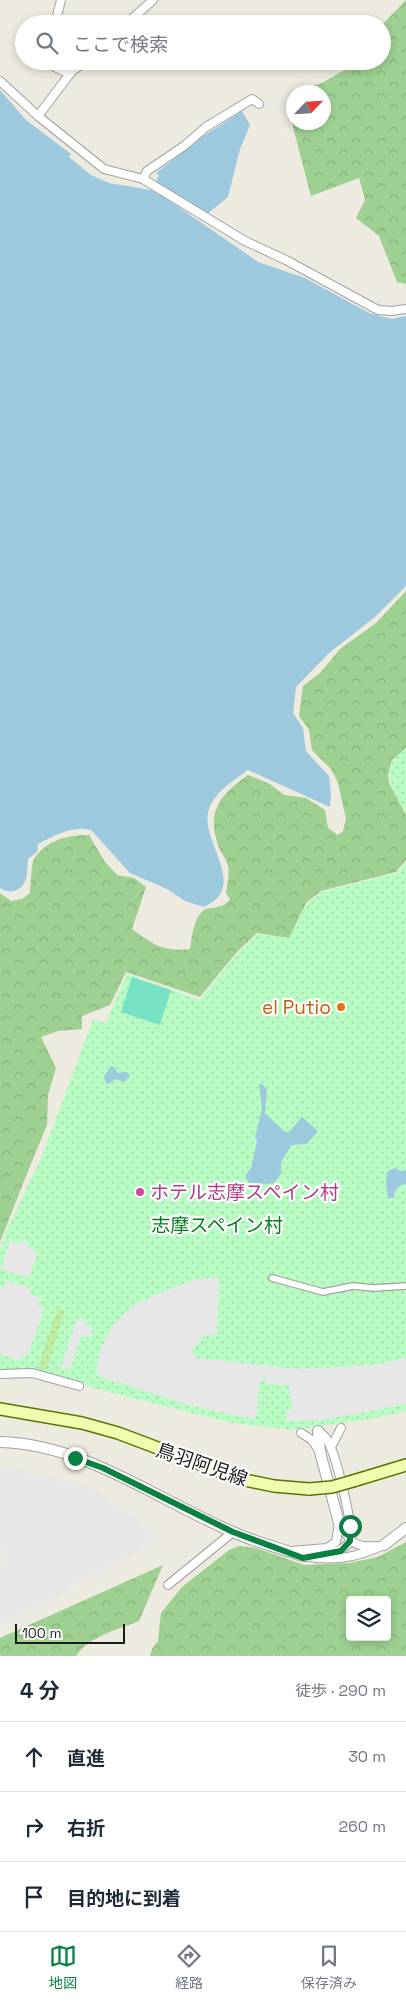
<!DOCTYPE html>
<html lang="ja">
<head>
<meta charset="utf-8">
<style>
	body { margin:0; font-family:"Space Grotesk","Noto Sans JP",sans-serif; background:#f2f2f3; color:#1f2937 }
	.controls { position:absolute; right:15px; bottom:15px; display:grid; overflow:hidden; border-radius:5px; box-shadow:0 2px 8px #0003 }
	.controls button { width:45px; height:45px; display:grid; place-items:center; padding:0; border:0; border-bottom:1px solid #e0e1e3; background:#fff; color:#1f2937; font:25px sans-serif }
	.compass { position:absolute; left:286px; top:85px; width:45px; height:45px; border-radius:50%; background:#fff; box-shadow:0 2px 8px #0003; rotate:65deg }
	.scale { position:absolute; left:15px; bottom:12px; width:110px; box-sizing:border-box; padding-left:5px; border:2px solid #1b1b1b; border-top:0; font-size:14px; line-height:18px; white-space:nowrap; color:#1b1b1b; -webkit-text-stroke:4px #fff; paint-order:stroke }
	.stop { position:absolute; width:15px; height:15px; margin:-11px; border:4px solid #0b8043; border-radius:50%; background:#fff }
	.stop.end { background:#0b8043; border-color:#fff; box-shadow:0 1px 5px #0008 }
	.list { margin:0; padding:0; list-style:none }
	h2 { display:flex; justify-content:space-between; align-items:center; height:65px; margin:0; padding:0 20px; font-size:21px }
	h2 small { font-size:16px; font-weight:400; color:#747a83 }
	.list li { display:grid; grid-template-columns:32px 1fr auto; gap:15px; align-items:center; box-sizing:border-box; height:70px; padding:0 20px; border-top:1px solid #e0e1e3 }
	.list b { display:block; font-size:19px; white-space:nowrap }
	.list em { font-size:16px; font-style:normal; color:#747a83 }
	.icon { flex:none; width:28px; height:28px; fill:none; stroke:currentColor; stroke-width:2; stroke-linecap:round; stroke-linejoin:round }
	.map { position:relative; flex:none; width:406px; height:1656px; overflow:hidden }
	.search { position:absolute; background:#fff; box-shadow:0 2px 8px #0003; left:15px; right:15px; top:15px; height:55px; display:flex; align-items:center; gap:12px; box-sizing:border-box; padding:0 18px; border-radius:28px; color:#747a83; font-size:19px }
	.sheet { height:275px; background:#fff }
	nav { display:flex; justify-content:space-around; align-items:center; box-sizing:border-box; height:70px; border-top:1px solid #e0e1e3; background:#fff; font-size:14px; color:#747a83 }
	nav a { display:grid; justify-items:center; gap:2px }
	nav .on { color:#0b8043 }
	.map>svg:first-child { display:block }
	.forest { fill:url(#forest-crowns); fill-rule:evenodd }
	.park { fill:url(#park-dots) }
	.garden { fill:url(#garden-dots) }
	.pitch { fill:#78e2c4 }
	.parking { fill:#e7e7e7 }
	.water { fill:#9dc9de }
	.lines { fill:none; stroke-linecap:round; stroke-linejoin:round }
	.pedestrian-casing { stroke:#a2a2a2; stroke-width:8 }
	.minor-casing { stroke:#a2a2a2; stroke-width:10 }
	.tertiary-casing { stroke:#a2a2a2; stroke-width:12 }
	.secondary-casing { stroke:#5b7400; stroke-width:14 }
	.pedestrian { stroke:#fff; stroke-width:5.5 }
	.minor { stroke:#fff; stroke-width:8 }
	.tertiary { stroke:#fff; stroke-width:10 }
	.secondary { stroke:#f1fdae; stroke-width:11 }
	.secondary-bridge-casing { stroke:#5b7400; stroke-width:14; stroke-linecap:butt }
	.secondary-bridge { stroke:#f1fdae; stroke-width:11 }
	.route { stroke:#0b8043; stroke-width:6 }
	.food-dot { fill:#e8710a; stroke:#fff; stroke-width:2 }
	.hotel-dot { fill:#d1479c; stroke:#fff; stroke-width:2 }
	.labels { text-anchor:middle; stroke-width:4.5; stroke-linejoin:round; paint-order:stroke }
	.food-label { font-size:19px; fill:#c56008; stroke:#fff; text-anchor:end }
	.hotel-label { font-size:19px; fill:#b23c85; stroke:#fff; text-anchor:start }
	.park-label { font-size:19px; fill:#057d1c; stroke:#fff }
	.street-label { font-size:19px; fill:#1b1b1b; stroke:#fff }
</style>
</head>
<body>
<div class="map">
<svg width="406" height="1656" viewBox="0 0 406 1656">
	<defs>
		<pattern id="forest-crowns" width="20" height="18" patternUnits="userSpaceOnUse" patternTransform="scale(1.25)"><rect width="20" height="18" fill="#9dd091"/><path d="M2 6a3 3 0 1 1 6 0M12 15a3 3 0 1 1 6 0" fill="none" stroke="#87b27c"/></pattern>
		<pattern id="park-dots" width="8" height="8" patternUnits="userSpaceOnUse" patternTransform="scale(1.25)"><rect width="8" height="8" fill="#b8fcc4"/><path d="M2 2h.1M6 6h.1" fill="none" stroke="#9ed7a8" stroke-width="1.8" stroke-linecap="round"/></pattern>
		<pattern id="garden-dots" width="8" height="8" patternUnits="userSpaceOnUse" patternTransform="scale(1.25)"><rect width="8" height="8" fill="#beeca1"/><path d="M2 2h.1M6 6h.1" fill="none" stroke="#a3ca8a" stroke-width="1.8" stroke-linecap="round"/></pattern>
	</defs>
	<rect width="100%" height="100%" fill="#edeadf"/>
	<g class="forest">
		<path d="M 406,0 L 406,284 L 397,282 L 379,236 L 356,218 L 365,200 L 359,178 L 311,196 L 288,108 L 291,94 L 293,93 L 294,122 L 324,122 L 324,92 L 294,92 L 322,83 L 360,61 L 382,61 L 382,25 Z"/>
		<path d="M 406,591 L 406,748 L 392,760 L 388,775 L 389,783 L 406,815 L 406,860 L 396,872 L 321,891 L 306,903 L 289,938 L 257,933 L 236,953 L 200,997 L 126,972 L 110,1005 L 82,1016 L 82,1029 L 58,1031 L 41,1037 L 56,1068 L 48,1095 L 47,1125 L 30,1166 L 0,1242 L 0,893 L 11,901 L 22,899 L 30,893 C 31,885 31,865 34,859 C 46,840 68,835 89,835 L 105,862 L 117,875 L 134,878 L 146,887 L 132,929 C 153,945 164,952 190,949 C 192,937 194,910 210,908 C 219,907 224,907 230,899 L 226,893 C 227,885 230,874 228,866 C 227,859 220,852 218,845 C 206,811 221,794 248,775 L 270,784 L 284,795 L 306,798 L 325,810 L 328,828 L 338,835 L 343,831 L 346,819 L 338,783 L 331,769 L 312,750 L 309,730 L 299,716 L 303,686 L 320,673 L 340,649 L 376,623 Z"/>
		<path d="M 406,1542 L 406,1656 L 150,1656 L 152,1649 L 158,1641 L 161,1613 L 182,1587 L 229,1550 L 239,1546 L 256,1548 L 304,1565 L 349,1563 L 378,1557 ZM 350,1600 L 387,1600 L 387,1637 L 350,1637 Z"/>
		<path d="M 163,1565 L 139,1621 C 117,1630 90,1636 76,1656 L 0,1656 L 0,1638 Z"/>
	</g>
	<g class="park">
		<path d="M 406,749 L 406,813 C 398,798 381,777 394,760 C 397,756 402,752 406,749 Z"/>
		<path d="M 406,862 L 406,1411 L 375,1418 L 293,1430 L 232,1423 L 89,1387 L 84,1383 L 74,1383 L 31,1368 L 0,1372 L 0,1250 L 6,1232 L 42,1156 L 93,1019 L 106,1023 L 127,974 L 200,1000 L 233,959 L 258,934 L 289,938 L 306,905 L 322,892 L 397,873 Z"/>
	</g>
	<path class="garden" d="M 59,1309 L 63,1310 L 64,1314 L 47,1368 L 43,1371 L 40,1369 L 39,1365 L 56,1312 Z"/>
	<path class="pitch" d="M 132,977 L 171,990 L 160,1025 L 121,1012 Z"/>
	<g class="parking">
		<path d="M 21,1240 L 29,1243 L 28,1248 L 38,1252 L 29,1278 L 1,1269 L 10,1241 L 19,1244 Z"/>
		<path d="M 217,1277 L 219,1282 L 217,1335 L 202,1336 L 192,1351 L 196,1358 L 300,1369 L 374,1365 L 406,1358 L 406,1404 L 322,1420 L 286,1421 L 287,1411 L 293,1409 L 287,1379 L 286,1385 L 266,1384 L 265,1376 L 263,1376 L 262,1382 L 259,1382 L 257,1415 L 254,1419 L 188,1405 L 99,1376 L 96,1371 L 100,1350 L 113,1325 L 131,1307 L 157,1294 L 193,1280 Z"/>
		<path d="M 6,1280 L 32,1289 L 30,1294 L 41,1298 L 38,1306 L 44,1308 L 28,1356 L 23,1354 L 20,1361 L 0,1354 L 0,1287 L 4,1288 Z"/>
		<path d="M 77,1318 L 86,1321 L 85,1325 L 93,1328 L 90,1338 L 81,1335 L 70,1370 L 61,1368 Z"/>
		<path d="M 0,1469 L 16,1469 L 86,1486 L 121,1507 L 159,1539 L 0,1627 L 0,1563 L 6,1560 L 0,1545 Z"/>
	</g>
	<g class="water">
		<path d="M 0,90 L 26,120 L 71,154 L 69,157 L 91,175 L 109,183 L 151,190 L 167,199 L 258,262 L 305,278 L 369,313 L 392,319 L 406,316 L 406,586 L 375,617 L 329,653 L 296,687 L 293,713 L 303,728 L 306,751 L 329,776 L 331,794 L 330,807 L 248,770 C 234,780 219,789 211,804 C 193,837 253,885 204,907 L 185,901 L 167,889 L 130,873 L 91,830 C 72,825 54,836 38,844 L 37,852 L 28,859 C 27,865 28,874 26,879 C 22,891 10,895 0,888 Z"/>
		<path d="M 242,111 L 250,125 L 240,149 L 228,197 L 207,214 L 156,181 L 159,175 L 156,173 L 205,135 Z"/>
		<path d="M 111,1066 L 114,1067 L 118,1073 L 127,1072 L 130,1075 L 125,1082 L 115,1079 L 109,1084 L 106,1083 L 104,1077 Z"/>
		<path d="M 259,1084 L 262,1084 L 267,1090 L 265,1113 L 285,1132 L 289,1132 L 302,1117 L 318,1131 L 307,1144 L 292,1145 L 281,1162 L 281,1173 L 275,1182 L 269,1184 L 249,1183 L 245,1176 L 251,1168 L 257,1141 L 255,1137 L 262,1109 Z"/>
		<path d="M 394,1168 L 401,1171 L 406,1170 L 406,1184 C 398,1185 394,1190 394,1198 L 388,1198 L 386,1183 L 387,1172 Z"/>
	</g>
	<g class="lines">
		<g class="pedestrian-casing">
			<path id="pedestrian" d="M 272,1278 L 323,1292 L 353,1286 L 374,1288 L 406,1286"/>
		</g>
		<g class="minor-casing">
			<g id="minor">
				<path d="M 55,24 L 61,0"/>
				<path d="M 126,24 L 153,0"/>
				<path d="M 42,61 L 70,74"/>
				<path d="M 0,81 L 38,116 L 104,169 L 143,179 L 245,241 L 286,260 L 378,310 L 392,311 L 406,309"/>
				<path d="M 38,116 L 72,71 L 87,61"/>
				<path d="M 143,179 L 147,171 L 184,146 L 206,127 L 252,99 L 259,104"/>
				<path d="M 0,1374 L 32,1373 L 79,1386"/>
				<path d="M 301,1433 L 312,1440 L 320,1452"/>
				<path d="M 331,1447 L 341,1428"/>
				<path d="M 339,1524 C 351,1542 354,1548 377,1546"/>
				<path d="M 287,1551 C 292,1553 299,1557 305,1557 C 317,1557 346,1553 350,1540 C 354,1526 335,1450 326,1438 C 324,1435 321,1433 318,1431"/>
				<path d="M 291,1551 L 327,1548 L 336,1542 L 339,1523"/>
				<path d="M 316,1558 C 343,1560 359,1556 384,1545"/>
				<path d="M 168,1585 L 233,1532"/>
			</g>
		</g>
		<g class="tertiary-casing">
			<g id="tertiary">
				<path d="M 318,1431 L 320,1452 L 339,1523"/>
				<path d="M 0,1442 C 85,1444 157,1500 233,1532 C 250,1540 269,1545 287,1551"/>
				<path d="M 384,1545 L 406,1528"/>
			</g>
		</g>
		<g class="secondary-casing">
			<g id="secondary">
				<path d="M 0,1409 L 82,1423 L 118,1433 L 240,1479 L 274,1486 L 309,1489"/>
				<path d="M 353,1481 L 406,1465"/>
			</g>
		</g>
		<use href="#pedestrian" class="pedestrian"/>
		<use href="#minor" class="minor"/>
		<use href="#tertiary" class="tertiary"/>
		<use href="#secondary" class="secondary"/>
		<g class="secondary-bridge-casing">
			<path id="secondary-bridge" d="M 309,1489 L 332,1487 L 353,1481"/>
		</g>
		<use href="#secondary-bridge" class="secondary-bridge"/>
	</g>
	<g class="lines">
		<path class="route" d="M 75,1458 L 103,1468 L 233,1532 L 303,1558 L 341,1551 L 350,1541 L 350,1526"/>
	</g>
	<circle class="food-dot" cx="341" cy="1007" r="5"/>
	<circle class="hotel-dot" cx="140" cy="1192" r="5"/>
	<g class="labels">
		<g class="food-label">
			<text x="331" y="1014">el Putio</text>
		</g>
		<g class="hotel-label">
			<text x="150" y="1199">ホテル志摩スペイン村</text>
		</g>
		<g class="park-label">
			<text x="217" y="1232">志摩スペイン村</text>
		</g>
		<g class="street-label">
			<text transform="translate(202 1464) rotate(19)" y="7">鳥羽阿児線</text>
		</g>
	</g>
</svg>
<div class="controls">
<button><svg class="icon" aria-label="layers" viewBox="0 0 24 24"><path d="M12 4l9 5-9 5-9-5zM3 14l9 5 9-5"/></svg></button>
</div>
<svg class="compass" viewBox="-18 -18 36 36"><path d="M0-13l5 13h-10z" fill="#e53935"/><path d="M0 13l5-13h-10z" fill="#747a83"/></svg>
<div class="scale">100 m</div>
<div class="stop" style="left:350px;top:1526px"></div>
<div class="stop end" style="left:75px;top:1458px"></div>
<div class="search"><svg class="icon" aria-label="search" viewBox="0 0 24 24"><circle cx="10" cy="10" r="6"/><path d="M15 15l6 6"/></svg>ここで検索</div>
</div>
<section class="sheet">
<h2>4 分<small>徒歩 · 290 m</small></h2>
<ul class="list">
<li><svg class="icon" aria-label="ahead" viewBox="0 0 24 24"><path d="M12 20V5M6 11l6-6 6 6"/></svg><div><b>直進</b></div><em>30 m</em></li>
<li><svg class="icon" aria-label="right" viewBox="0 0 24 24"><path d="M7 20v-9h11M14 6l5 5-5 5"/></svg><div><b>右折</b></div><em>260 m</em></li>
<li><svg class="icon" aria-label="arrive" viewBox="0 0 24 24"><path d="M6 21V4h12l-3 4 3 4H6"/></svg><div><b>目的地に到着</b></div></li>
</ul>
</section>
<nav>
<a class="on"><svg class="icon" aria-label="map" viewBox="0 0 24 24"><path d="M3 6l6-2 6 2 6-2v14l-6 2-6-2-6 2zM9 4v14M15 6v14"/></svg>地図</a>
<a><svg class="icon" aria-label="directions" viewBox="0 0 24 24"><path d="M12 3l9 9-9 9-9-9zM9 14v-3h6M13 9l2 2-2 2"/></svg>経路</a>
<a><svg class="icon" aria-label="saved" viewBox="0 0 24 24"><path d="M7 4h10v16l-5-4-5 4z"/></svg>保存済み</a>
</nav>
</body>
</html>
